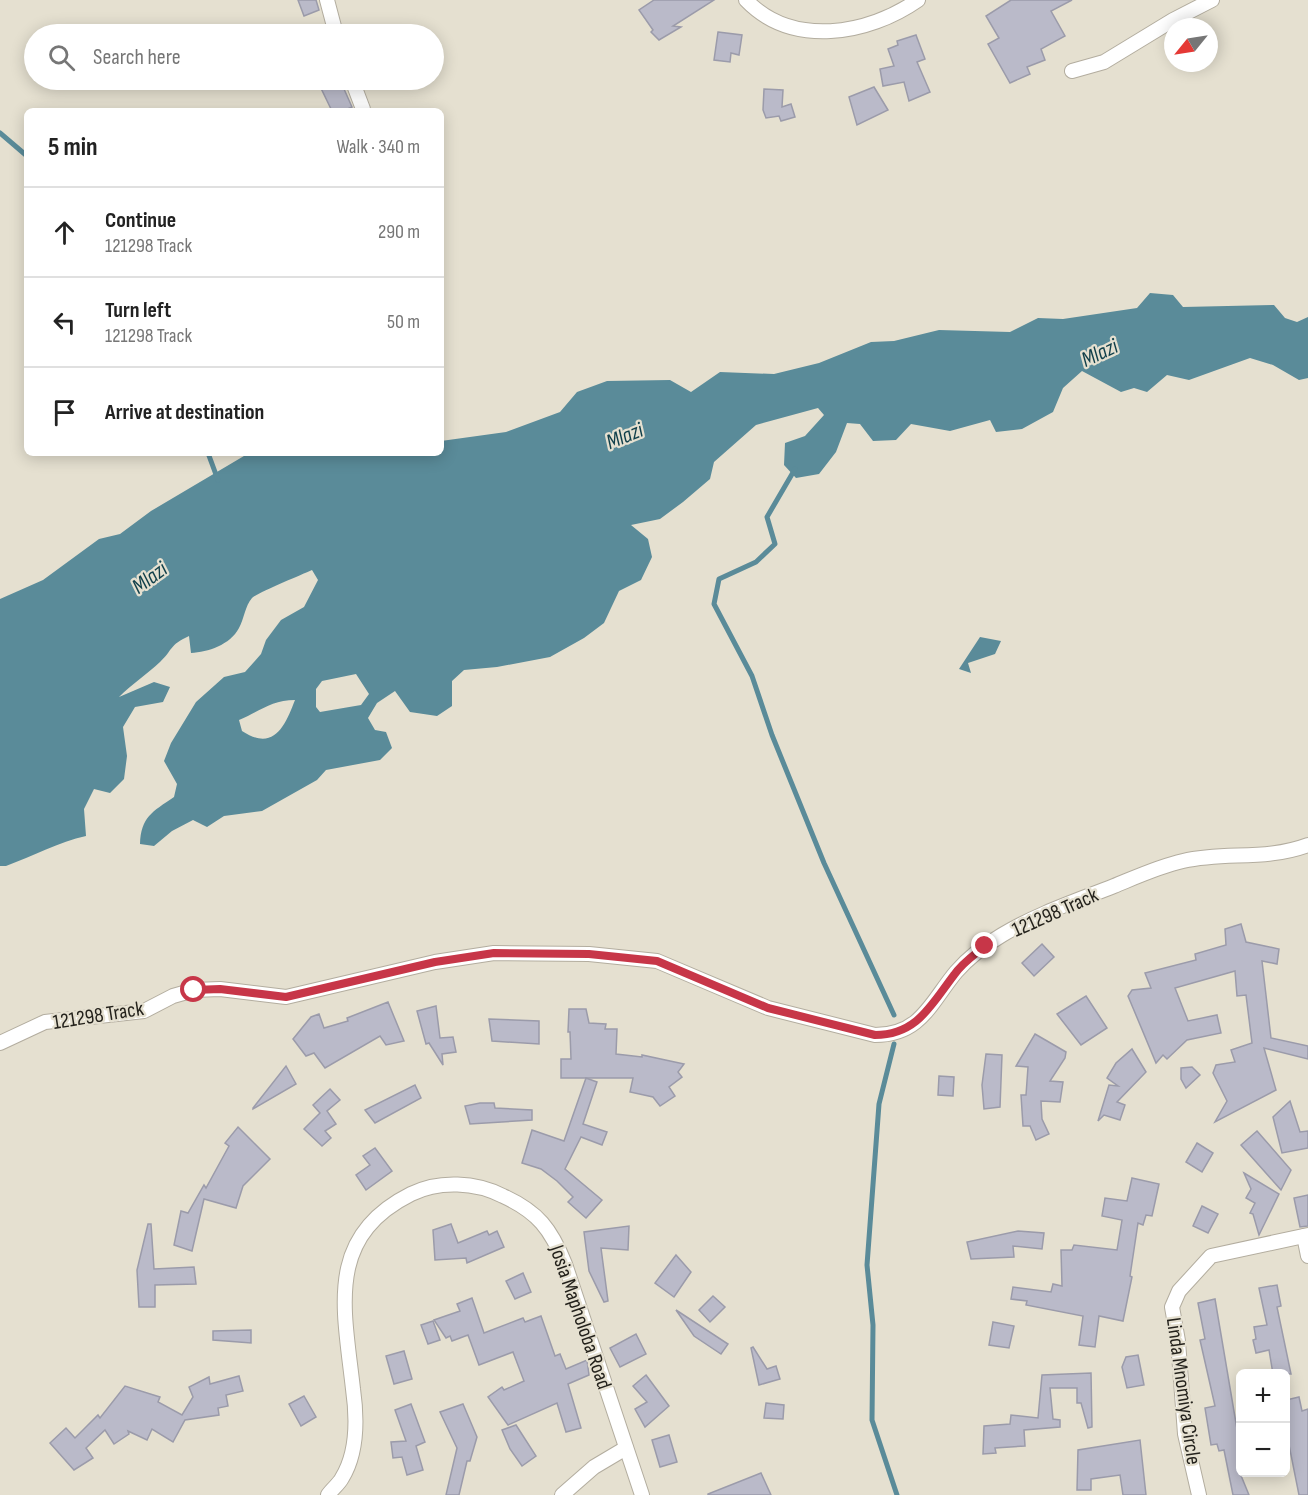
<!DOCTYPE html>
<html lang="en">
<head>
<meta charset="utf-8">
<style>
	body { margin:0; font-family:"Sofia Sans Condensed",sans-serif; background:#f6f6f6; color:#222 }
	.controls { position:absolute; right:18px; bottom:18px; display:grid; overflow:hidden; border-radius:9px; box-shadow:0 3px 15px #0003 }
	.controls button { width:54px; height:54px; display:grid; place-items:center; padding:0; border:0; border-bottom:2px solid #e0e0e0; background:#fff; color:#222; font:30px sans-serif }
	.compass { position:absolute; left:1164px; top:18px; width:54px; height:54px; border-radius:50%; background:#fff; box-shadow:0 3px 15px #0003; rotate:240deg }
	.stop { position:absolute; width:18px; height:18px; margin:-14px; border:4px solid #c73648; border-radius:50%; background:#fff }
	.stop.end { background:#c73648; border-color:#fff; box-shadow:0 2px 6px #0008 }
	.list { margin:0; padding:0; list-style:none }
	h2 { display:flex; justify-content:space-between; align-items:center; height:78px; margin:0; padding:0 24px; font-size:26px }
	h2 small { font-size:20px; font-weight:400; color:#767676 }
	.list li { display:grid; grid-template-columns:39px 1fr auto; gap:18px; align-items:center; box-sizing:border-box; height:90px; padding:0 24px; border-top:2px solid #e0e0e0 }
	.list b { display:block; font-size:22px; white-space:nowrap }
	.list p { margin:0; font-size:20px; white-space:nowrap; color:#767676 }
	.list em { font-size:20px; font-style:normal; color:#767676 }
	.icon { flex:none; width:33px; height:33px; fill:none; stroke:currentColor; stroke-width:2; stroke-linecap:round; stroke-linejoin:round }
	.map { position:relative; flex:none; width:1308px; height:1495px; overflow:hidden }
	.search { position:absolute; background:#fff; box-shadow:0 3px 15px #0003; left:24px; top:24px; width:420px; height:66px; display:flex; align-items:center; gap:15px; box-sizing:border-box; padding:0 21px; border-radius:33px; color:#767676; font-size:22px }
	.panel { position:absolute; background:#fff; box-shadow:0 3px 15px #0003; left:24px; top:108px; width:420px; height:348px; border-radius:9px }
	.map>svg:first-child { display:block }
	.water { fill:#5a8b99; fill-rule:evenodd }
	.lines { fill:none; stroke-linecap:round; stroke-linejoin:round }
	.stream { stroke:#5a8b99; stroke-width:5 }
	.building { fill:#babac9; stroke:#9b9baa; stroke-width:1.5 }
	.minor-casing { stroke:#b3ad9f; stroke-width:16 }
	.minor { stroke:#fff; stroke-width:14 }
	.route { stroke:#c73648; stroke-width:8 }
	.labels { text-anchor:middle; stroke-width:4.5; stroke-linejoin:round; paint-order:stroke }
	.street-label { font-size:21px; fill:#24221c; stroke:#e5e0d0 }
	.water-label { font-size:22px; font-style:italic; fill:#103f4a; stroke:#e5e0d0 }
</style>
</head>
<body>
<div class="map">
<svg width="1308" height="1495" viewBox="0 0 1308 1495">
	<rect width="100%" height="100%" fill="#e5e0d0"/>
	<g class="water">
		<path d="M 1150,293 L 1173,295 L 1183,307 L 1274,305 L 1285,318 L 1297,322 L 1308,317 L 1308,378 L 1299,380 L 1273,365 L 1250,358 L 1189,380 L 1167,375 L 1147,392 L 1134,388 L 1121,392 L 1082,371 L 1063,388 L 1053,412 L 1022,429 L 996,432 L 990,420 L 950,431 L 911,424 L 896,440 L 873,441 L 860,424 L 847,423 L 836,452 L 819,474 L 796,478 L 784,465 L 785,443 L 805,436 L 824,415 L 818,408 L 756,425 L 714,462 L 710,479 L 683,502 L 660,519 L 631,525 L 648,539 L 652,557 L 641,580 L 619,591 L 604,623 L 584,638 L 550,657 L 497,667 L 464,670 L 452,681 L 452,706 L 437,716 L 410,712 L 395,691 L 377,703 L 368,718 L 375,730 L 386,732 L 392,748 L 380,760 L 326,770 L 317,780 L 262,811 L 224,816 L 207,827 L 193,820 L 172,831 L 154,846 L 140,844 C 141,817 152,812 174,797 L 177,784 L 164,761 L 171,743 L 196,702 L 224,677 L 245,672 L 261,654 L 266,640 L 281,620 L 304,607 L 318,580 L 312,570 C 301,575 257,593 252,598 C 245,606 244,619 239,628 C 230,645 208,652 191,653 L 189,636 C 169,645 173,650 160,662 C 147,674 132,684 119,697 L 154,682 L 170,687 L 163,702 L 135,707 L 123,727 L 127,756 L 124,779 L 110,793 L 94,789 L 84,809 L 86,836 C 59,842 33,856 6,866 L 0,866 L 0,599 L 43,580 L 99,539 L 120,534 L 151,511 L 249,453 L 441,453 L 441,441 L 506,432 L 560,412 L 577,392 L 607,381 L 670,380 L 691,392 L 720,372 L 774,374 L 819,363 L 871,342 L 894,341 L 939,330 L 1010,332 L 1038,318 L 1063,319 L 1137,308 ZM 356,674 L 369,694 L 361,705 L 320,712 L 316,707 L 316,689 L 322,681 ZM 295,700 C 285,726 274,752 242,731 L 239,720 C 260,711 272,700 295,700 Z"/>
		<path d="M 980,637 L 1001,641 L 995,654 L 968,663 L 971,673 L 959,669 Z"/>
	</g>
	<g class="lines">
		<g class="stream">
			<path d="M 0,133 L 27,156"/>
			<path d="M 208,453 L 218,480"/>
			<path d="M 795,469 L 767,517 L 775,544 L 756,562 L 719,579 L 714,604 L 752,676 L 772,735 L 824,863 L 894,1015"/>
			<path d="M 894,1044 L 879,1104 L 867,1265 L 873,1325 L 872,1420 L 897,1495"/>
		</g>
	</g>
	<g class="building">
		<path d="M 298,0 L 316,0 L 319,10 L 304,16 Z"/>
		<path d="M 654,0 L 714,0 L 673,26 L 681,27 L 659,40 L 651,32 L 653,30 L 639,10 Z"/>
		<path d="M 1011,0 L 1072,0 L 1051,11 L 1065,36 L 1041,49 L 1045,60 L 1027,67 L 1030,74 L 1010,83 L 988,44 L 999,38 L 986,16 Z"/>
		<path d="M 718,32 L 742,35 L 739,55 L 731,53 L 730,62 L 714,60 Z"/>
		<path d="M 916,35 L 925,59 L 917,62 L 930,92 L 909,101 L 904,82 L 883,86 L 880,69 L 894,66 L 888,49 L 898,45 L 897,41 Z"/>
		<path d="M 317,80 L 340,80 L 352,107 L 343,111 L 332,111 Z"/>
		<path d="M 874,87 L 888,110 L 857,125 L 849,97 Z"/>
		<path d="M 764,89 L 783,90 L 782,107 L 791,104 L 795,117 L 781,121 L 779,116 L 766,118 L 763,110 Z"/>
		<path d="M 1241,924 L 1246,942 L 1279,949 L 1277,964 L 1262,961 L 1271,1038 L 1308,1046 L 1308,1059 L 1264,1048 L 1276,1090 L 1215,1122 L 1227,1101 L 1213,1073 L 1216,1065 L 1235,1062 L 1231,1050 L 1252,1043 L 1246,995 L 1237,996 L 1235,971 L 1175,988 L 1188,1021 L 1217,1015 L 1221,1033 L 1187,1040 L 1167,1059 L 1163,1055 L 1156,1063 L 1128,996 L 1132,990 L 1151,988 L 1145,973 L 1196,960 L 1195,954 L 1226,945 L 1225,929 Z"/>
		<path d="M 1042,944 L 1054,957 L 1034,976 L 1022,963 Z"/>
		<path d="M 1086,996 L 1107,1028 L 1081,1045 L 1057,1014 Z"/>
		<path d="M 388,1002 L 404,1041 L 386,1045 L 380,1036 L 325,1068 L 314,1053 L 306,1056 L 293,1039 L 311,1017 L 319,1014 L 324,1028 L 348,1021 L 347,1018 Z"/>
		<path d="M 436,1006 L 440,1038 L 453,1037 L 456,1052 L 442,1054 L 443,1065 L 429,1043 L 426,1044 L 417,1011 Z"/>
		<path d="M 569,1009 L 586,1009 L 589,1023 L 606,1024 L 605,1029 L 617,1029 L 616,1054 L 642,1057 L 642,1055 L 684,1064 L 678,1072 L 682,1077 L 669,1087 L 675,1096 L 660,1106 L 653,1097 L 630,1092 L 633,1078 L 561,1078 L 561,1059 L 571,1059 L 570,1032 L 568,1032 Z"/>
		<path d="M 489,1019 L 539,1021 L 539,1044 L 492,1041 Z"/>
		<path d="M 1035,1034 L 1066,1052 L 1065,1058 L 1050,1081 L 1063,1082 L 1060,1102 L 1041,1101 L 1042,1119 L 1049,1134 L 1036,1140 L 1030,1126 L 1023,1126 L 1021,1095 L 1026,1095 L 1028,1067 L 1016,1066 Z"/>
		<path d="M 1132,1049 L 1146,1072 L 1117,1102 L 1125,1105 L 1120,1120 L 1104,1115 L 1098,1121 L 1109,1085 L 1118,1086 L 1107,1078 L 1116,1063 Z"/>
		<path d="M 986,1054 L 1002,1055 L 1000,1107 L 984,1109 L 982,1085 Z"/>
		<path d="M 286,1066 L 296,1084 L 253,1109 L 253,1108 Z"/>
		<path d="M 1192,1067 L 1200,1075 L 1186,1088 L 1181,1079 L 1181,1068 Z"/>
		<path d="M 939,1076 L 954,1077 L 953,1096 L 938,1095 Z"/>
		<path d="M 586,1078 L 597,1082 L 583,1124 L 607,1132 L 602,1145 L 581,1137 L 565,1169 L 602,1200 L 586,1218 L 568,1202 L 573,1197 L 557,1181 L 541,1169 L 522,1163 L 532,1130 L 564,1141 Z"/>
		<path d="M 415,1085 L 421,1098 L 375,1123 L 365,1110 Z"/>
		<path d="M 330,1089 L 340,1100 L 327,1111 L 336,1124 L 325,1131 L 331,1138 L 322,1146 L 304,1129 L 320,1113 L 313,1105 Z"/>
		<path d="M 1290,1101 L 1300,1132 L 1308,1131 L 1308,1148 L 1282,1153 L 1273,1117 Z"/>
		<path d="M 480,1103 L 494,1103 L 495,1108 L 532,1110 L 532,1120 L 470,1124 L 465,1106 Z"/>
		<path d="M 238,1127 L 270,1159 L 243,1186 L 236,1208 L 204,1199 L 192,1251 L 174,1245 L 181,1211 L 188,1213 L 204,1185 L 206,1188 L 229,1146 L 225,1143 Z"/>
		<path d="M 1257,1131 L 1291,1170 L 1281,1190 L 1241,1145 Z"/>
		<path d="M 1197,1143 L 1213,1153 L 1202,1172 L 1186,1162 Z"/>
		<path d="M 375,1148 L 392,1171 L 366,1190 L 356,1175 L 370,1165 L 363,1156 Z"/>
		<path d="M 1244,1173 L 1279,1194 L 1259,1235 L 1253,1214 L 1250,1213 L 1255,1203 L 1246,1198 L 1251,1189 Z"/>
		<path d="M 1132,1178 L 1159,1184 L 1152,1216 L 1146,1215 L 1143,1225 L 1138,1223 L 1130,1276 L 1132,1277 L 1123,1321 L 1099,1316 L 1095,1347 L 1079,1345 L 1083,1316 L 1026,1305 L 1027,1301 L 1011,1299 L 1013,1287 L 1051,1292 L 1053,1284 L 1062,1286 L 1061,1250 L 1072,1250 L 1074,1245 L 1117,1250 L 1122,1220 L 1102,1216 L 1105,1198 L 1127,1201 Z"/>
		<path d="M 1308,1195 L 1308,1226 L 1300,1227 L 1294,1198 Z"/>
		<path d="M 1202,1206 L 1218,1214 L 1208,1233 L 1193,1226 Z"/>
		<path d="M 148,1224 L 151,1224 L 154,1269 L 194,1267 L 196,1284 L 155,1285 L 155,1307 L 139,1307 L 137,1270 Z"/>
		<path d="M 451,1224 L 458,1243 L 487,1231 L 489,1235 L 497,1231 L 504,1247 L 467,1263 L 466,1258 L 435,1260 L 433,1230 Z"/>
		<path d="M 629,1226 L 628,1250 L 601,1248 L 608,1301 L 604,1302 L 589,1271 L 584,1232 Z"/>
		<path d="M 1018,1231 L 1044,1233 L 1042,1249 L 1013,1246 L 1014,1257 L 971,1259 L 967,1242 Z"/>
		<path d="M 676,1255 L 691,1272 L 674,1297 L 655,1283 Z"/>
		<path d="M 523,1273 L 531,1292 L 515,1299 L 506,1281 Z"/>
		<path d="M 1277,1285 L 1281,1306 L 1277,1307 L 1291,1374 L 1273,1374 L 1269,1350 L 1256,1353 L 1253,1340 L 1256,1339 L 1254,1327 L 1267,1325 L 1259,1288 Z"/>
		<path d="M 713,1296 L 725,1307 L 710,1322 L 699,1310 Z"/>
		<path d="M 472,1298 L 484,1333 L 523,1318 L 525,1322 L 541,1316 L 555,1356 L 560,1354 L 566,1369 L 587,1360 L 589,1375 L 568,1384 L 581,1428 L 566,1432 L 557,1403 L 508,1425 L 488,1397 L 502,1387 L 504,1390 L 524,1381 L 513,1352 L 479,1365 L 468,1335 L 452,1341 L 450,1336 L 446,1338 L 434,1320 L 460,1311 L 457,1304 Z"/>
		<path d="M 1215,1299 L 1237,1429 L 1240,1429 L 1240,1473 L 1249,1495 L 1233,1495 L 1224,1450 L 1219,1451 L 1217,1444 L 1211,1445 L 1205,1408 L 1215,1406 L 1200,1340 L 1205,1339 L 1198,1303 Z"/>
		<path d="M 676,1310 L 728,1344 L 721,1354 L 694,1336 Z"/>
		<path d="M 433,1321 L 440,1340 L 428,1344 L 421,1325 Z"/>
		<path d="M 993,1322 L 1014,1326 L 1009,1348 L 989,1345 Z"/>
		<path d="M 251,1330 L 251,1343 L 213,1340 L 213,1331 Z"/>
		<path d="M 636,1334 L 646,1354 L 620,1367 L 610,1348 Z"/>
		<path d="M 753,1347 L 767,1369 L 776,1366 L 780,1379 L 759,1385 L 751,1348 Z"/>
		<path d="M 404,1351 L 412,1379 L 394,1384 L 386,1356 Z"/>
		<path d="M 1138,1355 L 1144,1385 L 1127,1388 L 1122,1367 L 1126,1357 Z"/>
		<path d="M 1091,1373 L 1092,1427 L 1088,1428 L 1081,1403 L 1077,1403 L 1077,1388 L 1050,1388 L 1053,1419 L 1060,1420 L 1060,1427 L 1024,1430 L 1025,1446 L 995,1448 L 996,1453 L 983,1454 L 984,1426 L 1010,1424 L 1011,1415 L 1038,1418 L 1042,1375 Z"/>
		<path d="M 646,1375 L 669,1406 L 645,1427 L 635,1409 L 647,1402 L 633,1386 Z"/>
		<path d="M 239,1376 L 243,1391 L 226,1395 L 228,1406 L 218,1408 L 219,1415 L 185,1420 L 173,1442 L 152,1429 L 147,1440 L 128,1431 L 129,1434 L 114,1444 L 105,1430 L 86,1448 L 93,1458 L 74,1470 L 50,1443 L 66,1428 L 75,1438 L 98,1415 L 100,1418 L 125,1386 L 160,1397 L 158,1402 L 182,1415 L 193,1397 L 189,1387 L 209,1377 L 210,1384 Z"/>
		<path d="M 304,1396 L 316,1417 L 301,1426 L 289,1404 Z"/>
		<path d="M 1299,1397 L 1302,1411 L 1308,1409 L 1308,1495 L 1299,1495 L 1286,1430 L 1286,1400 Z"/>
		<path d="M 766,1403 L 784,1405 L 783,1419 L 764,1418 Z"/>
		<path d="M 411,1404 L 425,1442 L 416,1446 L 423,1470 L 407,1475 L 402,1457 L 393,1458 L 391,1442 L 406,1441 L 395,1410 Z"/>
		<path d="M 463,1404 L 477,1437 L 470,1461 L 467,1461 L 459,1495 L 446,1495 L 457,1448 L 440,1412 Z"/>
		<path d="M 516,1425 L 536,1456 L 522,1466 L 510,1449 L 502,1430 Z"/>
		<path d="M 669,1435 L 677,1462 L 660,1467 L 652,1440 Z"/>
		<path d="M 1140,1440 L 1146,1495 L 1123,1495 L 1120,1475 L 1091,1479 L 1091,1490 L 1077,1490 L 1078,1450 Z"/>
		<path d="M 761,1473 L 771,1495 L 708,1495 L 708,1494 Z"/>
	</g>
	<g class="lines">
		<g class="minor-casing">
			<g id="minor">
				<path d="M 327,0 L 336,34"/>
				<path d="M 746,0 C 792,48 868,35 918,0"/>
				<path d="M 1072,71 L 1104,62 L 1173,20 L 1212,0"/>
				<path d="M 352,80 L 363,109"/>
				<path d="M 0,1043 L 45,1022 L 144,1011 L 173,996 L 194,990 L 220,989 L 286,997 L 435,962 L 494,953 L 589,954 L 657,961 L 768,1008 L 875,1035 C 921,1035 931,1002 956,972 C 969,957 985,945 1002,935 C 1037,914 1076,901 1114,886 C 1136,877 1160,866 1183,861 C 1226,851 1265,861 1308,845"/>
				<path d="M 1304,1236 L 1308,1256"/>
				<path d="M 328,1495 C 332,1489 339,1484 342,1478 C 358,1452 357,1417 353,1389 C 344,1308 325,1237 411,1194 C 439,1180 476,1182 503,1196 C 538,1212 551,1229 565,1264 L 642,1495"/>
				<path d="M 562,1495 L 594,1467 L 626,1448"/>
				<path d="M 1199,1495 L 1185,1434 L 1178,1341 L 1172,1307 L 1179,1291 L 1211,1256 L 1308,1235"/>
			</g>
		</g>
		<use href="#minor" class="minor"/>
	</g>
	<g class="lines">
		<path class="route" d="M 194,990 L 220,989 L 286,997 L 435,962 L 494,953 L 589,954 L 657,961 L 768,1008 L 875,1035 C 917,1035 931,1005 954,975 C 962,963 974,955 985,946"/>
	</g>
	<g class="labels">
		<g class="street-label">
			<text transform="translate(1055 912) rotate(-24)" y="7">121298 Track</text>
			<text transform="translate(98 1015) rotate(-9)" y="7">121298 Track</text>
			<text transform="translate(581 1317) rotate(71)" y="7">Josia Mapholoba Road</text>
			<text transform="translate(1184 1391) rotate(82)" y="7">Linda Mnomiya Circle</text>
		</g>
		<g class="water-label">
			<text transform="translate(1099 352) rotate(-25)" y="8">Mlazi</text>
			<text transform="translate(624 435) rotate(-22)" y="8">Mlazi</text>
			<text transform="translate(149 577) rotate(-36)" y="8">Mlazi</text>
		</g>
	</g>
</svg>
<div class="controls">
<button>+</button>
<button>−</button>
</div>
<svg class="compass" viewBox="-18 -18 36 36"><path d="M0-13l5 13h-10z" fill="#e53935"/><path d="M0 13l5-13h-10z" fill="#767676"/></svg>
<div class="stop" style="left:194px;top:990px"></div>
<div class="stop end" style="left:985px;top:946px"></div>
<div class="search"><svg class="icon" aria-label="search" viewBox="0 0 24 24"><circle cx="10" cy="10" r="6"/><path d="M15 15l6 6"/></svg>Search here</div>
<section class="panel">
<h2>5 min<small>Walk · 340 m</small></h2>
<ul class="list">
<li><svg class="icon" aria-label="ahead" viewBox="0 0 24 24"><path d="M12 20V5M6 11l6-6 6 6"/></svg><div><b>Continue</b><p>121298 Track</p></div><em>290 m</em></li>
<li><svg class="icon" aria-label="left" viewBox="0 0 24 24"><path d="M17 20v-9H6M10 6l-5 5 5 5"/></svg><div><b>Turn left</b><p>121298 Track</p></div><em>50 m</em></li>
<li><svg class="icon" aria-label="arrive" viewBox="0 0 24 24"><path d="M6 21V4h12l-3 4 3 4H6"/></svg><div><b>Arrive at destination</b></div></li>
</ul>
</section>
</div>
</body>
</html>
